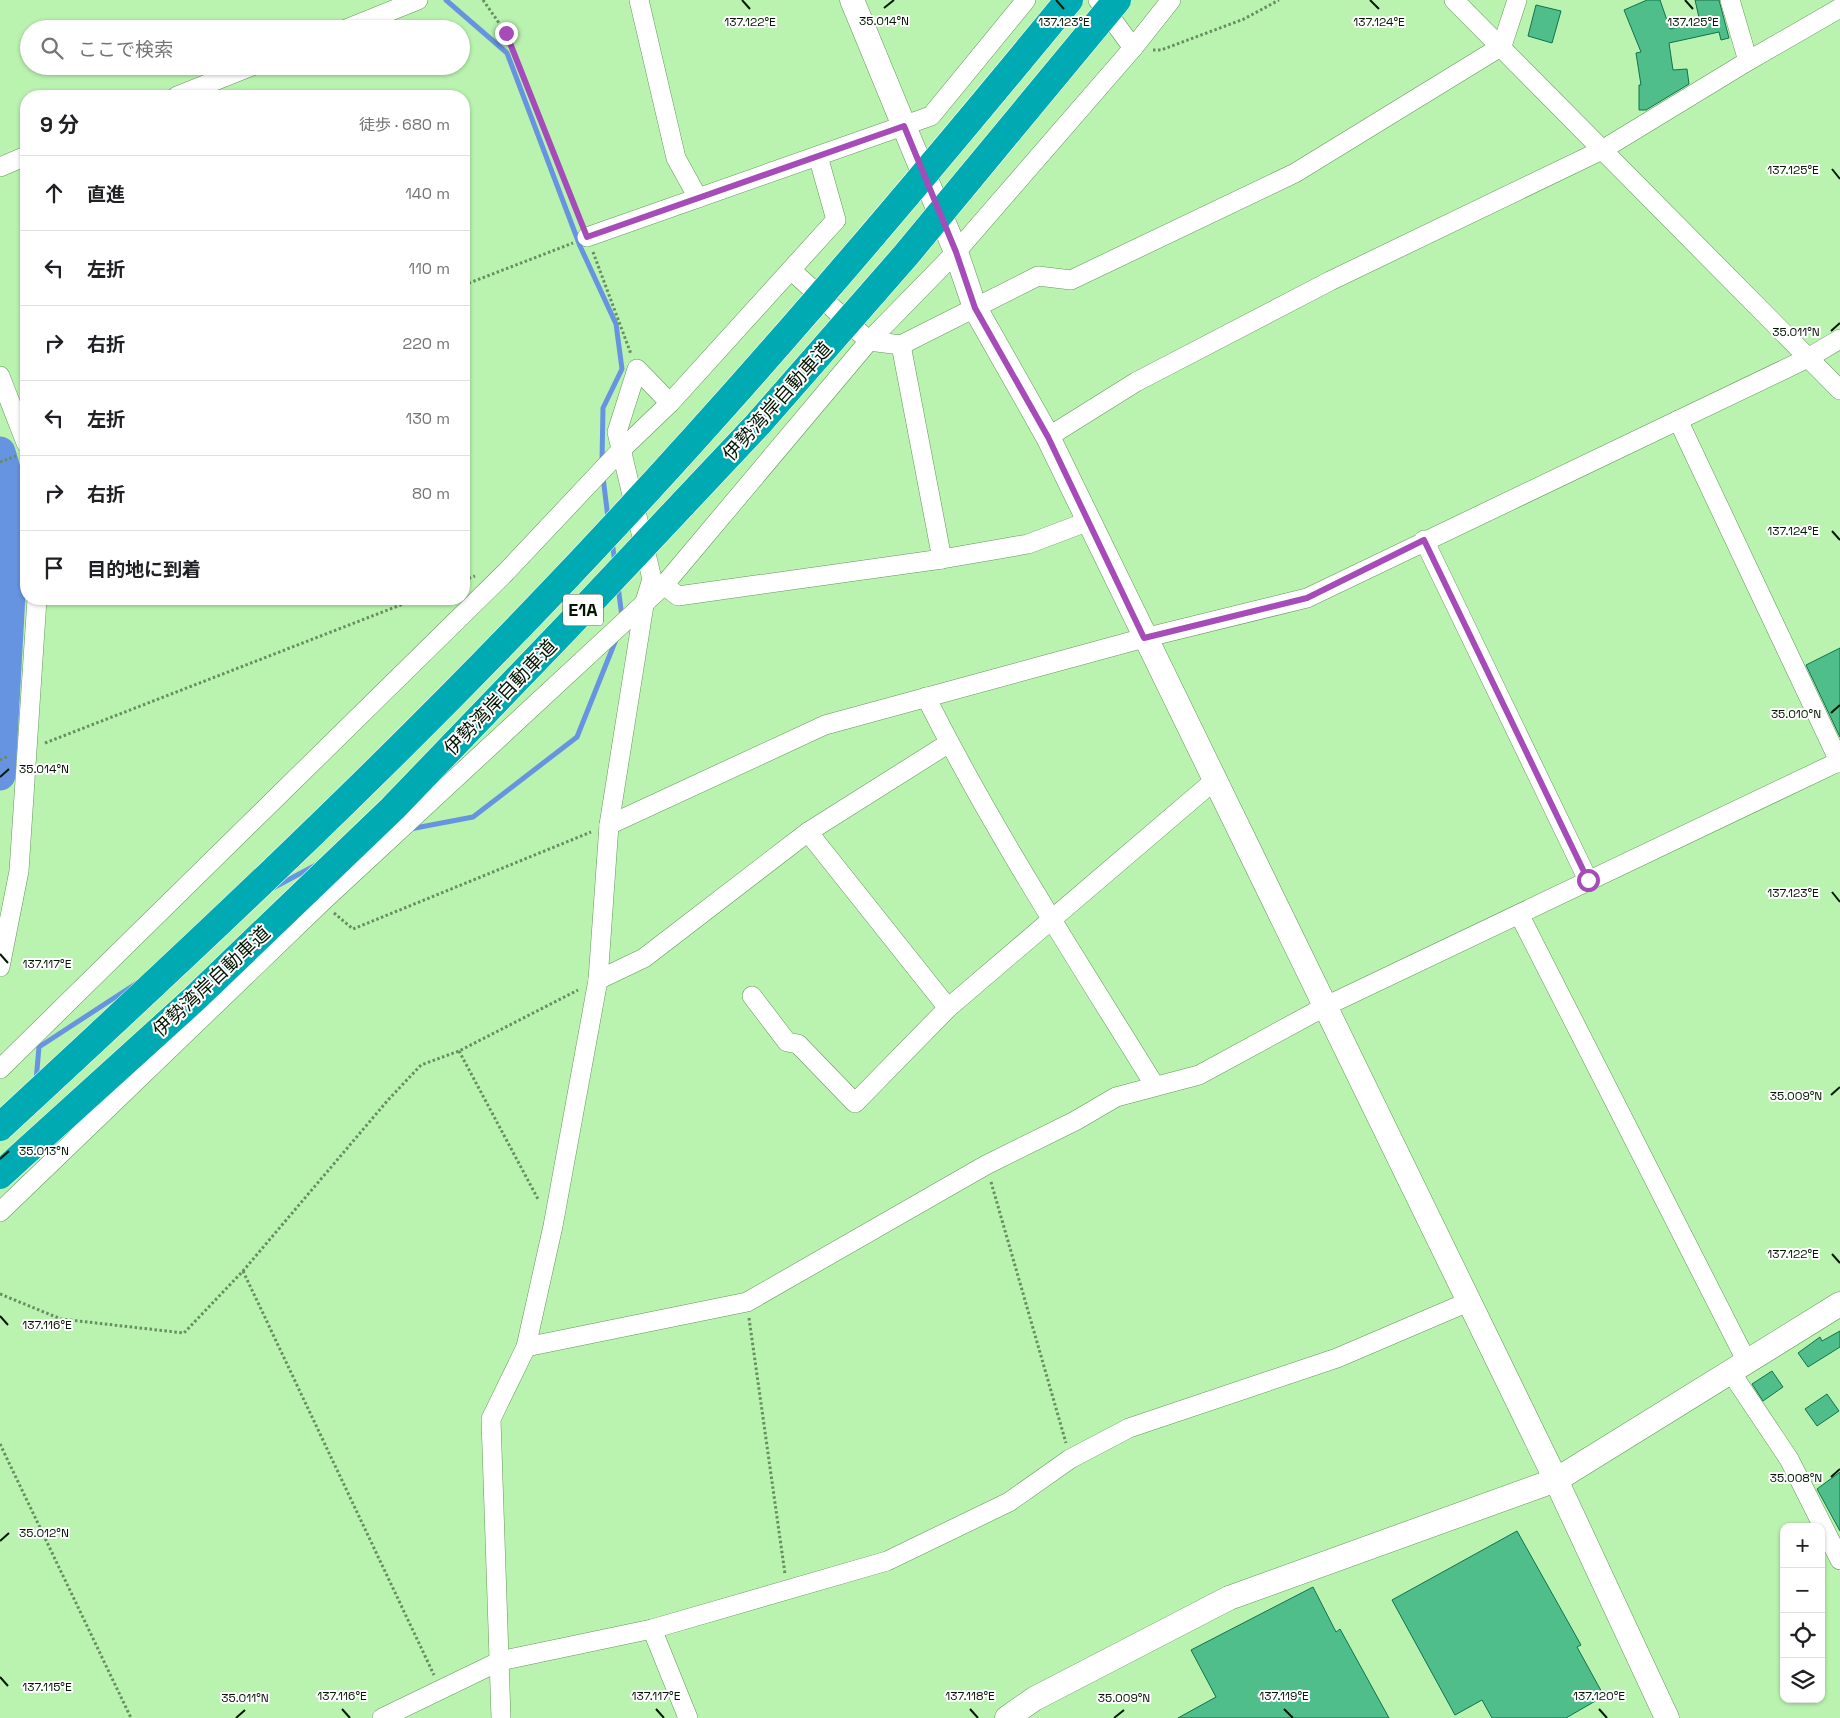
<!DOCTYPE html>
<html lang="ja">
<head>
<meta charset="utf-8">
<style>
	body { margin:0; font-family:"Space Grotesk","Noto Sans JP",sans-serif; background:#f2f2f2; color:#202124 }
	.controls { position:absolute; right:15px; bottom:15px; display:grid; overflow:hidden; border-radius:10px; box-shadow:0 1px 4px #0004 }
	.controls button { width:45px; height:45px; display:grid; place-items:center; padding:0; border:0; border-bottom:1px solid #e0e0e0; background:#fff; color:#202124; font:25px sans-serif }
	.stop { position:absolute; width:15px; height:15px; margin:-11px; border:4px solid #a64cb8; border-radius:50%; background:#fff }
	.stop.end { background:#a64cb8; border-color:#fff; box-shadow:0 1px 5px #0008 }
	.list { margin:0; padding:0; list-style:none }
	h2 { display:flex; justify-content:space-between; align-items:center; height:65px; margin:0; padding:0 20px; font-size:21px }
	h2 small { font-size:16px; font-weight:400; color:#757577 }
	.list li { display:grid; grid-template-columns:32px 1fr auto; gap:15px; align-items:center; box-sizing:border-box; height:75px; padding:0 20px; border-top:1px solid #e0e0e0 }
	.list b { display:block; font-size:19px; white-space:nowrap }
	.list em { font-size:16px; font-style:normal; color:#757577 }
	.icon { flex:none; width:28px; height:28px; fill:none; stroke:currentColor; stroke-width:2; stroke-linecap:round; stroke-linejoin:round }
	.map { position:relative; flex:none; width:1840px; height:1718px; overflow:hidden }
	.search { position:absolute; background:#fff; box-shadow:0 1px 4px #0004; left:20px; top:20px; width:450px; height:55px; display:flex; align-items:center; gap:12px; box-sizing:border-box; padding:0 18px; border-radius:28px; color:#757577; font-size:19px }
	.panel { position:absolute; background:#fff; box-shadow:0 1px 4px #0004; left:20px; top:90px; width:450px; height:515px; border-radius:20px }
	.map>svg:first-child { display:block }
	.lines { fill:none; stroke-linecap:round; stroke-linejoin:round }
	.stream { stroke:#6794e1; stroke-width:5 }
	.river { stroke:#6794e1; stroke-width:31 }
	.building { fill:#50be8b; stroke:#0e734d }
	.minor-casing { stroke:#64985a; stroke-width:20 }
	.tertiary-casing { stroke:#64985a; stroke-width:25 }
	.path { stroke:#678e61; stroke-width:3; stroke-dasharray:2.5 2.5; stroke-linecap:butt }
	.minor { stroke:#fff; stroke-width:19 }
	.tertiary { stroke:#fff; stroke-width:24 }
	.motorway-bridge-casing { stroke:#fff; stroke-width:29; stroke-linecap:butt }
	.motorway-bridge { stroke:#00aab2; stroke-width:28 }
	.route { stroke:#a64cb8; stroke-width:6 }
	.ticks { fill:none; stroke:#031601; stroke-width:2 }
	.labels { text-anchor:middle; stroke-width:4; stroke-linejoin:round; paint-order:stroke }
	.shield { fill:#fff; stroke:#4f5c4d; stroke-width:1 }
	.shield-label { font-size:18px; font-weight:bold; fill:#031601 }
	.street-label { font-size:19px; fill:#031601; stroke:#fff }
	.ticks-label { font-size:12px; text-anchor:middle; fill:#031601; stroke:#fff; stroke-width:4; stroke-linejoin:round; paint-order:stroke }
</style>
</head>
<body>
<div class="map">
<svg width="1840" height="1718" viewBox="0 0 1840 1718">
	<rect width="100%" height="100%" fill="#baf2b0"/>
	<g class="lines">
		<g class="stream">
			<path d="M 446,0 L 507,53 L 580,246 L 616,324 L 622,369 L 603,408 L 602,461"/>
			<path d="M 603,477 L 608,518"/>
			<path d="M 612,541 L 615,563"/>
			<path d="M 618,586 L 622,617"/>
			<path d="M 410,829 L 473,817 L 577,737 L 617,637"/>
			<path d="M 273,888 L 316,865"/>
			<path d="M 36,1081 L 39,1047 L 137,983"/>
		</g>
		<path class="river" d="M 0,452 L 15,504 L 0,775"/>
	</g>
	<g class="building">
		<path d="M 1647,0 L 1660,0 L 1670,29 L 1700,22 L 1695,0 L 1719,0 L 1729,38 L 1721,40 L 1719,32 L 1669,43 L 1673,70 L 1687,69 L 1689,84 L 1646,110 L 1639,110 L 1639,85 L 1641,85 L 1636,53 L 1641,52 L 1624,10 Z"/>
		<path d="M 1536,5 L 1561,11 L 1552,43 L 1528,36 Z"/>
		<path d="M 1840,648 L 1840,737 L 1806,665 Z"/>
		<path d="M 1840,1331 L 1840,1347 L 1808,1367 L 1798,1353 L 1820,1337 L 1822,1341 Z"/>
		<path d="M 1772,1371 L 1783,1387 L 1763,1401 L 1752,1384 Z"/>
		<path d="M 1827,1394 L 1839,1411 L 1817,1426 L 1805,1409 Z"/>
		<path d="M 1840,1472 L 1840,1531 L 1817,1489 Z"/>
		<path d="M 1517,1531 L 1581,1645 L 1577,1647 L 1604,1696 L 1566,1718 L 1492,1718 L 1482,1700 L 1455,1715 L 1392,1600 Z"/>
		<path d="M 1313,1587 L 1336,1632 L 1340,1629 L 1389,1718 L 1178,1718 L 1216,1697 L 1191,1650 Z"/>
	</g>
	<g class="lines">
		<g class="minor-casing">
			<g id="minor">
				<path d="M 639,0 L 676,158 L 698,198"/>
				<path d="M 1098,0 L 1133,48"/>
				<path d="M 1454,0 L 1840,390"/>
				<path d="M 1730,0 L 1748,61"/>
				<path d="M 346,29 L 418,0"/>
				<path d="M 177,96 L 252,66"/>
				<path d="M 0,167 L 26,156"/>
				<path d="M 587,237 L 931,116 L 1026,0"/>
				<path d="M 791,270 L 869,341 L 901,345 L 1038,276 L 1071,280 L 1295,173 L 1502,46 L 1517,0"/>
				<path d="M 901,345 L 942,559"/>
				<path d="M 0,376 L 26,443"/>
				<path d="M 1678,420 L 1840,763"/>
				<path d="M 1048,437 L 1136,382 L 1330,281 L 1602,150 L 1748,61 L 1840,8"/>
				<path d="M 1424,540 L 1588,880"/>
				<path d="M 664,585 L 678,596 L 942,559 L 1028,544 L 1089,521"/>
				<path d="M 926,697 C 993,831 1076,958 1155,1086"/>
				<path d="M 609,825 L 825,725 L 1144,638 L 1307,598 L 1808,358 L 1840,339"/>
				<path d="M 808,832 L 948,1008"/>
				<path d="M 1519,914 L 1746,1360"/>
				<path d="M 0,967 L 19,871 L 37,599"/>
				<path d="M 598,980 L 644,958 L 808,832 L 949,743"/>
				<path d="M 752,996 L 787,1042 L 798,1044 L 855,1103 L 948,1008 L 1215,780"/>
				<path d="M 0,1069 L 506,572 L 620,451 L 670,403 L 836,220 L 818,156"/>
				<path d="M 0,1212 L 322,902 L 664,585 L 869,341 L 956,252 L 1133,48 L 1171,0"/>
				<path d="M 526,1347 L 747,1302 L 986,1165 L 1075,1121 L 1116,1097 L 1199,1075 L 1326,1006 L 1840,761"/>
				<path d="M 1730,1371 L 1789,1459 L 1840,1560"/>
				<path d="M 652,1629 L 688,1718"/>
				<path d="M 382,1718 L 500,1661 L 652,1629 L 887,1561 L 1009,1502 L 1070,1459 L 1129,1428 L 1337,1358 L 1468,1302"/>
				<path d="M 501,1718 L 491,1419 L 526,1347 L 553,1226 L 598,980 L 609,825 L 644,605 L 652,579 L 617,432 L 637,369 L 670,403"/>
			</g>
		</g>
		<g class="tertiary-casing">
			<g id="tertiary">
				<path d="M 852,0 L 956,252 L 975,308 L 1048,437 L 1556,1480 L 1667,1718"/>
				<path d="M 1007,1718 L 1034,1699 L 1229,1598 L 1556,1480 L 1840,1304"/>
			</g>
		</g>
		<g class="path">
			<path d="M 483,0 L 506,33 L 581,221"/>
			<path d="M 1153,50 L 1161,50 L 1244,19 L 1279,0"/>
			<path d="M 593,252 L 631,354"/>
			<path d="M 464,285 L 573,243"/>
			<path d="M 0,462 L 16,456"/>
			<path d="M 464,580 L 475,576"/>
			<path d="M 45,743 L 416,599"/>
			<path d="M 0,760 L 9,756"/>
			<path d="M 334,913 L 353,929 L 591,832"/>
			<path d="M 459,1051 L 539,1201"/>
			<path d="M 991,1182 L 1066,1443"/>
			<path d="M 243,1271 L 434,1675"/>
			<path d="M 0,1294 L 61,1319 L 184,1333 L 243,1271 L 388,1100 L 421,1065 L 459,1051 L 578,990"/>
			<path d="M 749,1318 L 785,1574"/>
			<path d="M 0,1444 L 131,1718"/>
		</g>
		<use href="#minor" class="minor"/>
		<use href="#tertiary" class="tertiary"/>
		<g class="motorway-bridge-casing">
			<g id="motorway-bridge">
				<path d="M 0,1127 C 184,957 367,786 539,606 C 725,412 899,207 1069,0"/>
				<path d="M 0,1175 L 194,999 L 393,808 L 566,628 L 758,424 L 906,255 L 1117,0"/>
			</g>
		</g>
		<use href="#motorway-bridge" class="motorway-bridge"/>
	</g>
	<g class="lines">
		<path class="route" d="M 506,33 L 587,237 L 904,126 L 956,252 L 975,308 L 1048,437 L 1144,638 L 1307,598 L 1424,540 L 1588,880"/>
	</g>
	<path class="ticks" d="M 742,0 L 750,9M 1056,0 L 1064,9M 1370,0 L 1379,9M 1685,0 L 1693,9M 884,8 L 894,0M 1832,169 L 1840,179M 1831,331 L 1840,323M 1832,531 L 1840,540M 1831,713 L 1840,705M 0,777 L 9,769M 1832,892 L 1840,902M 0,954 L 8,963M 1831,1095 L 1840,1087M 0,1159 L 9,1151M 1832,1254 L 1840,1263M 0,1316 L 8,1325M 1831,1477 L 1840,1469M 0,1541 L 9,1533M 0,1677 L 8,1686M 342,1709 L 350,1718M 656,1709 L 664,1718M 970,1709 L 978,1718M 1284,1709 L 1293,1718M 1599,1709 L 1607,1718M 236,1718 L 245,1710M 1114,1718 L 1124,1710"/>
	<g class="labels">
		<rect class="shield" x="563" y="594.5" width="40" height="31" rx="4"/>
		<g class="shield-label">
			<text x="583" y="616">E1A</text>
		</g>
		<g class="street-label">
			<text transform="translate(777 401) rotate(-48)" y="7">伊勢湾岸自動車道</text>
			<text transform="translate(500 697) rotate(-46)" y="7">伊勢湾岸自動車道</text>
			<text transform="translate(211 981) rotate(-43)" y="7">伊勢湾岸自動車道</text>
		</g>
	</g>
	<g class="ticks-label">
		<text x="884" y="25">35.014°N</text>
		<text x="750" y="26">137.122°E</text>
		<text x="1064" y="26">137.123°E</text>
		<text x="1379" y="26">137.124°E</text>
		<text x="1693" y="26">137.125°E</text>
		<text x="1793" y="174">137.125°E</text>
		<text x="1796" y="336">35.011°N</text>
		<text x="1793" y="535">137.124°E</text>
		<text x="1796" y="718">35.010°N</text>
		<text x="44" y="773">35.014°N</text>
		<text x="1793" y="897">137.123°E</text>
		<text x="47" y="968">137.117°E</text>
		<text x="1796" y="1100">35.009°N</text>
		<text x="44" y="1155">35.013°N</text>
		<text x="1793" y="1258">137.122°E</text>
		<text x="47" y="1329">137.116°E</text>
		<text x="1796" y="1482">35.008°N</text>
		<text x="44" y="1537">35.012°N</text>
		<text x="47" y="1691">137.115°E</text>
		<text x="342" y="1700">137.116°E</text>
		<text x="656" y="1700">137.117°E</text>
		<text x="970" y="1700">137.118°E</text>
		<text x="1284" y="1700">137.119°E</text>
		<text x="1599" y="1700">137.120°E</text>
		<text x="245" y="1702">35.011°N</text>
		<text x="1124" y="1702">35.009°N</text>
	</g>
</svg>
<div class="controls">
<button>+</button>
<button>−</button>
<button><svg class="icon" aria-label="locate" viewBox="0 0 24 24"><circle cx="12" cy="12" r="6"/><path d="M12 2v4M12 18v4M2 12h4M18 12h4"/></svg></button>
<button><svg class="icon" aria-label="layers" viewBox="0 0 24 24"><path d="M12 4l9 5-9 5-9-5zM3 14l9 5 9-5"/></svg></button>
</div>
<div class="stop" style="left:1588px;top:880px"></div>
<div class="stop end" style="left:506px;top:33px"></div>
<div class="search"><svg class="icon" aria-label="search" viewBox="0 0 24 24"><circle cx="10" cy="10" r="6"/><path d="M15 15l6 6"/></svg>ここで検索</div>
<section class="panel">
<h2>9 分<small>徒歩 · 680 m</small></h2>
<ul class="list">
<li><svg class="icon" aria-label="ahead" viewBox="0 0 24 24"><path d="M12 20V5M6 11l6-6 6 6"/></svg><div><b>直進</b></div><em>140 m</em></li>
<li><svg class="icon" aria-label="left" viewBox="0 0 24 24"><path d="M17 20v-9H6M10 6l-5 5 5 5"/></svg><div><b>左折</b></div><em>110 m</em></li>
<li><svg class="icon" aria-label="right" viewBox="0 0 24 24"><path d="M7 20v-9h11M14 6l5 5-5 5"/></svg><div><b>右折</b></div><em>220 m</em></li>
<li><svg class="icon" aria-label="left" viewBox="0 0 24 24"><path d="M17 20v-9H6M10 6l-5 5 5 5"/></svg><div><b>左折</b></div><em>130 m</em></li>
<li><svg class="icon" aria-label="right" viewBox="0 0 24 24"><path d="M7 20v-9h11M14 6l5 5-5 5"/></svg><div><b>右折</b></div><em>80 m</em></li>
<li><svg class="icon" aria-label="arrive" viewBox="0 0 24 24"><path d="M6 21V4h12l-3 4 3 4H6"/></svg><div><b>目的地に到着</b></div></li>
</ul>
</section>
</div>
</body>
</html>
